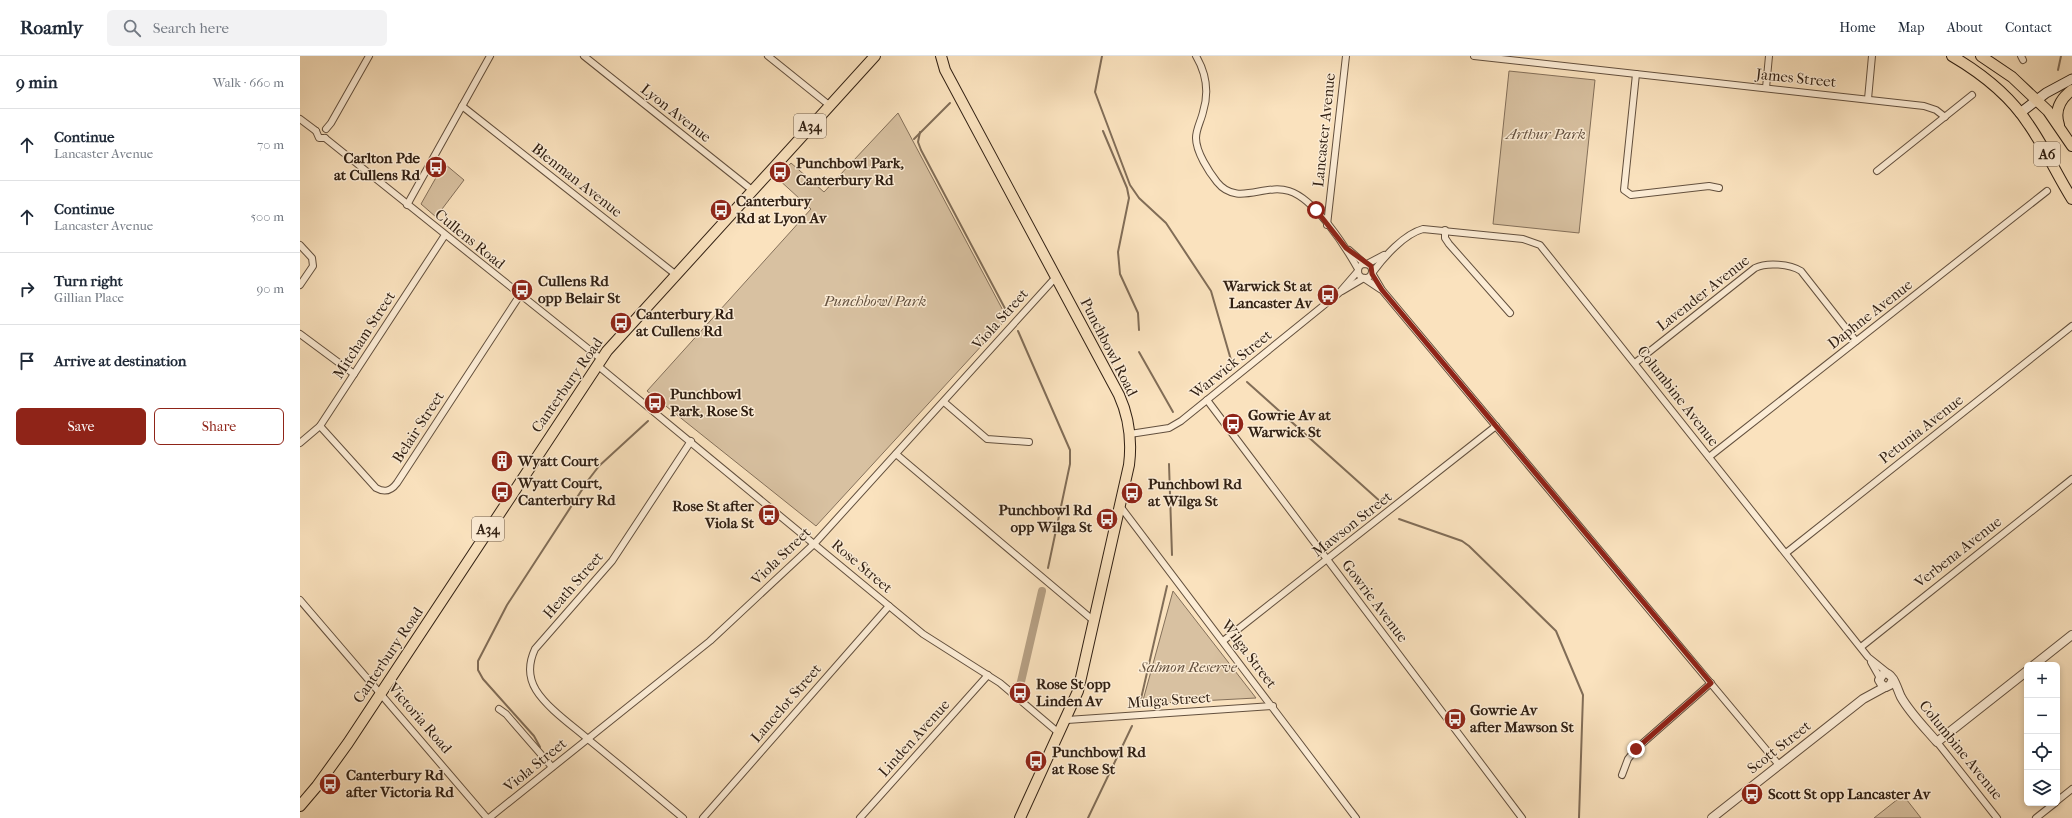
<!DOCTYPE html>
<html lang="en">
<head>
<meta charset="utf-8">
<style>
	body { margin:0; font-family:"IM FELL French Canon",serif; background:#f2f2f3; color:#1f2937 }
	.controls { position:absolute; right:12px; bottom:12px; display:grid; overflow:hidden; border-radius:6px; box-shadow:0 2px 6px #0003 }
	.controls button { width:36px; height:36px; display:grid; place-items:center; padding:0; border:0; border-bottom:1px solid #e0e1e3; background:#fff; color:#1f2937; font:20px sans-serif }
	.stop { position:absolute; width:12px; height:12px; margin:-9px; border:3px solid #8f2418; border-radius:50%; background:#fff }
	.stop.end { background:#8f2418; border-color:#fff; box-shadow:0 1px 4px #0008 }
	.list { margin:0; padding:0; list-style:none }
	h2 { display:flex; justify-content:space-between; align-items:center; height:52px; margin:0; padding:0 16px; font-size:17px }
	h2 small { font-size:13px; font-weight:400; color:#747a83 }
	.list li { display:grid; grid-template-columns:26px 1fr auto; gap:12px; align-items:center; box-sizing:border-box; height:72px; padding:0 16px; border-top:1px solid #e0e1e3 }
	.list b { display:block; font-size:15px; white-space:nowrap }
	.list p { margin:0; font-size:13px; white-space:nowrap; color:#747a83 }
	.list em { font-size:13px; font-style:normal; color:#747a83 }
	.actions { display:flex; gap:8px; padding:12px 16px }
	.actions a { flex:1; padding:9px 0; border:1px solid #8f2418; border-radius:6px; text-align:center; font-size:14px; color:#8f2418 }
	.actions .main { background:#8f2418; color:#fff }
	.icon { flex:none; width:22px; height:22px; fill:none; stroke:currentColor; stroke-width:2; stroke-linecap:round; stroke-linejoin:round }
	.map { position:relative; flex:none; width:1772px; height:762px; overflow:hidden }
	header { display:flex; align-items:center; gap:24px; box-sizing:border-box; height:56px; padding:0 20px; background:#fff; border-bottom:1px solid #e0e1e3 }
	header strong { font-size:19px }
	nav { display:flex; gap:22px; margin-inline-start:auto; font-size:14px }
	.search { width:280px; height:36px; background:#f2f2f3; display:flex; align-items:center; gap:10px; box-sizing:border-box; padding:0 14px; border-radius:6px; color:#747a83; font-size:15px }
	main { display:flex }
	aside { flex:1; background:#fff }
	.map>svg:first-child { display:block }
	.green { fill:#d8c1a1; stroke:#84705a }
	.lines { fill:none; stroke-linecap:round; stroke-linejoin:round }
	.stream { stroke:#816d57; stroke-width:2 }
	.canal { stroke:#b6a084; stroke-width:8 }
	.minor-casing { stroke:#63503e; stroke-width:8 }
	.tertiary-casing { stroke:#63503e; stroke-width:10 }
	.secondary-casing { stroke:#312013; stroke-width:11 }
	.primary-casing { stroke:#312013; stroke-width:12 }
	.trunk-casing { stroke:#312013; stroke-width:12 }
	.minor { stroke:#fcecd5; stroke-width:6 }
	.tertiary { stroke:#fcecd5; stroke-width:8 }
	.secondary { stroke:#fcecd5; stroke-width:9 }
	.primary { stroke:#fae2be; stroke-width:10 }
	.trunk { stroke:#fae2be; stroke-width:10 }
	.route { stroke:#8f2418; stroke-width:5 }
	.labels { text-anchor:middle; stroke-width:3; stroke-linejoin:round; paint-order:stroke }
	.shield { fill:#fcecd5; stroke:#6e5d4d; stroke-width:1 }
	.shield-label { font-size:14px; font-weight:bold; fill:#312013 }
	.street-label { font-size:15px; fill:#312013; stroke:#fcecd5 }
	.park-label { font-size:15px; font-style:italic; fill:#63503e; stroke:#fcecd5 }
	.poi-label { font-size:15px; font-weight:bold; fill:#312013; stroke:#fcecd5; text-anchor:start }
</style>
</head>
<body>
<header>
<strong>Roamly</strong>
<div class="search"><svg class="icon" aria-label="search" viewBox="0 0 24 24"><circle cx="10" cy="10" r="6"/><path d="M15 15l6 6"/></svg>Search here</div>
<nav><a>Home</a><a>Map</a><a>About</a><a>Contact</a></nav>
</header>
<main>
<aside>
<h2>9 min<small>Walk · 660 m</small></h2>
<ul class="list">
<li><svg class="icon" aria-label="ahead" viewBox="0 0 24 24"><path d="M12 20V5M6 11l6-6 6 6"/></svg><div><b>Continue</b><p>Lancaster Avenue</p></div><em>70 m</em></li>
<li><svg class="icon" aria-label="ahead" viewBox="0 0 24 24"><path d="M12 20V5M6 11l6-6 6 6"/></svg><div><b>Continue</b><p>Lancaster Avenue</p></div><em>500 m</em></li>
<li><svg class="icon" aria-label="right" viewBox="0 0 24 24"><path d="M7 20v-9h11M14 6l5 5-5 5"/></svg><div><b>Turn right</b><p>Gillian Place</p></div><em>90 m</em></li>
<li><svg class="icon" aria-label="arrive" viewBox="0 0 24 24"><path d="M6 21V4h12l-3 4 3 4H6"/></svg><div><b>Arrive at destination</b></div></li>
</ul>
<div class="actions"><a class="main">Save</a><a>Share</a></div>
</aside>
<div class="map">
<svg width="1772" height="762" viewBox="0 0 1772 762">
	<rect width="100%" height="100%" fill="#fae2be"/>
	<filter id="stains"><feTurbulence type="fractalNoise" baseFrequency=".005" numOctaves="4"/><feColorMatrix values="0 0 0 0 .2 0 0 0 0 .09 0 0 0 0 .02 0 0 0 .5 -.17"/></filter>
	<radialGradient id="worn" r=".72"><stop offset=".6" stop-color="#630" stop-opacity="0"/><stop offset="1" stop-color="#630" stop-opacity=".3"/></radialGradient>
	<g class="green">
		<path d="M 1209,15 L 1295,24 L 1279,177 L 1193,168 Z"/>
		<path d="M 598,57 L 707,262 L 516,470 L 347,335 L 511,153 L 477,122 L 491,107 L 524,136 Z"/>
		<path d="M 146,109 L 164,124 L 136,161 L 121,148 L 142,111 L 144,113 Z"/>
		<path d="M 873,535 L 956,642 L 842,648 Z"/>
		<path d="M 1603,739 L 1621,762 L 1574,762 Z"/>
	</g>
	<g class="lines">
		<g class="stream">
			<path d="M 802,0 L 795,36 L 830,129 L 839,142 L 866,167 L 911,235 L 931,304 L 934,308"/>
			<path d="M 1758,14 L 1761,0"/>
			<path d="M 803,75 L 827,132 L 829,142 L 818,196 L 820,218 L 838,257 L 839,274"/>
			<path d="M 620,76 L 618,86 L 621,94 L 709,260"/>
			<path d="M 614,83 L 650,47"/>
			<path d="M 718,275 L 770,394 L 770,408 L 748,512"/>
			<path d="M 839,296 L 873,356"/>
			<path d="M 947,326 L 1082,447"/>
			<path d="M 869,408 L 872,499"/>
			<path d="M 1099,463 L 1162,485 L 1169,490 L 1256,575 L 1283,639 L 1279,762"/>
			<path d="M 840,647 L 867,530"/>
			<path d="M 240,691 L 234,680 L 183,623 L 178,614 L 178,605 L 207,549 L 289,423 L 299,410 L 348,365"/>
			<path d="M 788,762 L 832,670"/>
		</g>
		<path class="canal" d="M 720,630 L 742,535"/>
		<g class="minor-casing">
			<g id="minor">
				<path d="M 284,0 L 452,134"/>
				<path d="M 468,0 L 529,49"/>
				<path d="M 896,0 C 906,17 909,37 903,56 C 901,65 896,73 896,82 C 896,96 909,116 917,126 C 937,151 964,127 989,135 C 1015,143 1045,190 1058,213"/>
				<path d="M 1174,0 L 1624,50 L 1636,54 L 1645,61"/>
				<path d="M 1721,0 L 1723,4"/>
				<path d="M 1336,18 L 1324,134 L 1331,139 L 1409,130 L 1419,132"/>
				<path d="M 1466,32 L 1469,0"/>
				<path d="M 1568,43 L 1572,0"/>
				<path d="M 162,50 L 375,218"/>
				<path d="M 0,63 L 16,75"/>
				<path d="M 26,73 L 31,67 L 69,0"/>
				<path d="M 16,75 L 19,82 L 25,82"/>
				<path d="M 25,82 L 301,303"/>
				<path d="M 1577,115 L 1672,39"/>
				<path d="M 107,149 L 190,0"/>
				<path d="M 1027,169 L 1046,0"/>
				<path d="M 1145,174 L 1145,182 L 1149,188 L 1210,257"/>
				<path d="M 0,189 L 12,202 L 13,210 L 0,229"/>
				<path d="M 1049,194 L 1065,208"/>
				<circle cx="1065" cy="215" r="7"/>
				<path d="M 1067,208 L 1084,199"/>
				<path d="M 1073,216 C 1084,201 1104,178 1123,173 L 1223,183 L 1240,189 L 1568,601 L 1588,617"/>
				<path d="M 1072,217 L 1082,234 L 1479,709"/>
				<path d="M 1065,223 L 1080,233"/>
				<path d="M 1042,235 L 1064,222"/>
				<path d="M 0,278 L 54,318"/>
				<path d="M 1335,307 L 1455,212 C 1467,206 1490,208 1501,215 L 1556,285"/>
				<path d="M 297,309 L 623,578 L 700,627 L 760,678"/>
				<path d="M 907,344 L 1222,762"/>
				<path d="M 644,346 L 687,383 L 729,386"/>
				<path d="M 20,370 L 76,432 C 85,437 91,435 97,427 L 220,239"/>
				<path d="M 830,378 L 869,372 L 881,365 L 1039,237 L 1058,215"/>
				<path d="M 0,387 L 20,370 L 145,179"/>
				<path d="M 596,398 L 794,565"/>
				<path d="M 1409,401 L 1747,135"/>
				<path d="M 820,450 L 1056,762"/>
				<path d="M 1486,497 L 1772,270"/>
				<path d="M 0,544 L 187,762"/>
				<path d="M 923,585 L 1196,370"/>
				<path d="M 1561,591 L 1772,423"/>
				<path d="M 1571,606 L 1580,622"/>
				<path d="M 199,653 L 206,658 L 252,711"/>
				<path d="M 767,664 L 973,650"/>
				<path d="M 1637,686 L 1697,762"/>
				<path d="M 1322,719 L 1328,703 L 1336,693 L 1411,627"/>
				<path d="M 1757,745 L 1772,733"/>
				<path d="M 189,762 L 410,585 L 515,487 L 756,221"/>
				<path d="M 383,762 C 352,736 321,710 289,684 C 273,670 247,652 236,634 C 228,621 229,606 235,593 L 312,505 L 391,385"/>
				<path d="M 403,762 L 589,550"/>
				<path d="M 560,762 L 688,619"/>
				<path d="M 1736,762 L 1755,747"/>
			</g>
		</g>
		<g class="tertiary-casing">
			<g id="tertiary">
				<path d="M 1734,609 L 1772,579"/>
				<path d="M 1593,623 L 1590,629 L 1586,631 L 1582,629 L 1579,624 L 1584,617 C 1594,617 1597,633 1601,641 C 1610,657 1625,672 1637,686 L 1727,615"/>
				<path d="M 1412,762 L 1563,643 L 1585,631"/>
			</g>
		</g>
		<g class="secondary-casing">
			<path id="secondary" d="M 1720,57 L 1746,37 L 1772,23"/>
		</g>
		<g class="primary-casing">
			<path id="primary" d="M 641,0 L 645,14 L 819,339 C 829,361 832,385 829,409 L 778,635 L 720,762"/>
		</g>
		<g class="trunk-casing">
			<g id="trunk">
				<path d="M 1652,0 C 1681,17 1711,41 1729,69 C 1745,92 1757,119 1772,143"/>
				<path d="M 1681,0 L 1712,21 L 1748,55 L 1772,90"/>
				<path d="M 1759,69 C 1754,54 1760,43 1772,34"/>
				<path d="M 0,750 L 17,730 L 48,687 L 307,295 L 575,0"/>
			</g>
		</g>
		<use href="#minor" class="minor"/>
		<use href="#tertiary" class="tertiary"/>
		<use href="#secondary" class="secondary"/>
		<use href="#primary" class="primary"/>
		<use href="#trunk" class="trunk"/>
	</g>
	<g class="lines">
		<path class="route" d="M 1016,154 L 1046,192 L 1071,210 L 1072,218 L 1082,234 L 1411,627 L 1336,693"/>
	</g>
	<defs>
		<g id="bus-disc" transform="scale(1.15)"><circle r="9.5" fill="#8f2418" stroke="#fcecd5"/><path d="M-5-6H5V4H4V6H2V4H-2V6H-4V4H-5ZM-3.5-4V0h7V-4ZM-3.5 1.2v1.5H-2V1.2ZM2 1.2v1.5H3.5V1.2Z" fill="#fff"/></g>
		<g id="building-disc" transform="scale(1.15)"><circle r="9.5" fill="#8f2418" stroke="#fcecd5"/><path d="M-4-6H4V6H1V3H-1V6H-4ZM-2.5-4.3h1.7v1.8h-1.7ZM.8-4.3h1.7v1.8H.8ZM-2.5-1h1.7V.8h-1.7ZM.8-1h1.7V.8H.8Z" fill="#fff"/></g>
	</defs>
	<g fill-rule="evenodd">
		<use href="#bus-disc" x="136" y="111"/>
		<use href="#bus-disc" x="480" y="116"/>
		<use href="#bus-disc" x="421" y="154"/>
		<use href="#bus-disc" x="222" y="234"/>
		<use href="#bus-disc" x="1028" y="239"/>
		<use href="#bus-disc" x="321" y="267"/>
		<use href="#bus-disc" x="355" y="347"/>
		<use href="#bus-disc" x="933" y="368"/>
		<use href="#building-disc" x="202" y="405"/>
		<use href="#bus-disc" x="202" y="436"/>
		<use href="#bus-disc" x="832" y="437"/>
		<use href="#bus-disc" x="469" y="459"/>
		<use href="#bus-disc" x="807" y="463"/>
		<use href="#bus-disc" x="720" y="637"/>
		<use href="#bus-disc" x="1155" y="663"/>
		<use href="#bus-disc" x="736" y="705"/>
		<use href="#bus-disc" x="30" y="728"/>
		<use href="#bus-disc" x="1452" y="738"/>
	</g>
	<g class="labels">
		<g class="shield">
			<rect x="494" y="58" width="32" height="24" rx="3"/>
			<rect x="1734" y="86" width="26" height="24" rx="3"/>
			<rect x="172" y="461" width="32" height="24" rx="3"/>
		</g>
		<g class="shield-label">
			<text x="510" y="75">A34</text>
			<text x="1747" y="103">A6</text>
			<text x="188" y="478">A34</text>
		</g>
		<g class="street-label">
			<text transform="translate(1496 22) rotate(6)" y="5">James Street</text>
			<text transform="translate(376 57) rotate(38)" y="5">Lyon Avenue</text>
			<text transform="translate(1024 74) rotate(-84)" y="5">Lancaster Avenue</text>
			<text transform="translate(277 124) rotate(38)" y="5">Blenman Avenue</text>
			<text transform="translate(170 183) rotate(39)" y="5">Cullens Road</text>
			<text transform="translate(1403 237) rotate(-38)" y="5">Lavender Avenue</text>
			<text transform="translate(1570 258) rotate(-38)" y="5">Daphne Avenue</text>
			<text transform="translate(700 263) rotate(-48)" y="5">Viola Street</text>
			<text transform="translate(64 279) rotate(-57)" y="5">Mitcham Street</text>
			<text transform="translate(809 291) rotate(63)" y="5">Punchbowl Road</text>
			<text transform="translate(931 308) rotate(-39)" y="5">Warwick Street</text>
			<text transform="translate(267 329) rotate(-55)" y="5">Canterbury Road</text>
			<text transform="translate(1378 340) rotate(52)" y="5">Columbine Avenue</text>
			<text transform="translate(118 371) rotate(-57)" y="5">Belair Street</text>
			<text transform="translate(1621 373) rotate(-38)" y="5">Petunia Avenue</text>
			<text transform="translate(1052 468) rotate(-38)" y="5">Mawson Street</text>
			<text transform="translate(1658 496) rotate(-38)" y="5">Verbena Avenue</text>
			<text transform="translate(481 500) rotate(-44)" y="5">Viola Street</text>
			<text transform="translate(562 510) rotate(40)" y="5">Rose Street</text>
			<text transform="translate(273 529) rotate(-49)" y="5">Heath Street</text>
			<text transform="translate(1075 545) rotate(53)" y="5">Gowrie Avenue</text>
			<text transform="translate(949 598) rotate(53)" y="5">Wilga Street</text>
			<text transform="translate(88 599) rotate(-56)" y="5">Canterbury Road</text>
			<text transform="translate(869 644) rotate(-4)" y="5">Mulga Street</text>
			<text transform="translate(486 647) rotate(-49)" y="5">Lancelot Street</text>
			<text transform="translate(120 662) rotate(49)" y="5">Victoria Road</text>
			<text transform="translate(614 682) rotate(-48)" y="5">Linden Avenue</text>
			<text transform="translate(1479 691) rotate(-38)" y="5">Scott Street</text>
			<text transform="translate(1661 694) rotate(51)" y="5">Columbine Avenue</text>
			<text transform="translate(235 709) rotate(-39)" y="5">Viola Street</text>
		</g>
		<g class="park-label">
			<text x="1246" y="83">Arthur Park</text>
			<text x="575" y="250">Punchbowl Park</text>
			<text x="888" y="616">Salmon Reserve</text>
		</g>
		<g class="poi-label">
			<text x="120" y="107" text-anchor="end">Carlton Pde<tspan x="120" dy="17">at Cullens Rd</tspan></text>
			<text x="496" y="112">Punchbowl Park,<tspan x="496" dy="17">Canterbury Rd</tspan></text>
			<text x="436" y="150">Canterbury<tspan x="436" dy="17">Rd at Lyon Av</tspan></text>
			<text x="238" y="230">Cullens Rd<tspan x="238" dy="17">opp Belair St</tspan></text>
			<text x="1012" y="235" text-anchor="end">Warwick St at<tspan x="1012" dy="17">Lancaster Av</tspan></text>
			<text x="336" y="263">Canterbury Rd<tspan x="336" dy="17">at Cullens Rd</tspan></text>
			<text x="370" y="343">Punchbowl<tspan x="370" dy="17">Park, Rose St</tspan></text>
			<text x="948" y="364">Gowrie Av at<tspan x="948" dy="17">Warwick St</tspan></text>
			<text x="218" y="410">Wyatt Court</text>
			<text x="218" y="432">Wyatt Court,<tspan x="218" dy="17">Canterbury Rd</tspan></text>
			<text x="848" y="433">Punchbowl Rd<tspan x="848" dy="17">at Wilga St</tspan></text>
			<text x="454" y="455" text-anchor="end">Rose St after<tspan x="454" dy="17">Viola St</tspan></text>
			<text x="792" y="459" text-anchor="end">Punchbowl Rd<tspan x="792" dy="17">opp Wilga St</tspan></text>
			<text x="736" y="633">Rose St opp<tspan x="736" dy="17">Linden Av</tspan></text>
			<text x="1170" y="659">Gowrie Av<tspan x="1170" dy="17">after Mawson St</tspan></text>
			<text x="752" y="701">Punchbowl Rd<tspan x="752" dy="17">at Rose St</tspan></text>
			<text x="46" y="724">Canterbury Rd<tspan x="46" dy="17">after Victoria Rd</tspan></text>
			<text x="1468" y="743">Scott St opp Lancaster Av</text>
		</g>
	</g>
	<rect width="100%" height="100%" filter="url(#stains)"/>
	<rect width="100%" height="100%" fill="url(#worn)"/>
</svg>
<div class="controls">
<button>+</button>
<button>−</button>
<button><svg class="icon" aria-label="locate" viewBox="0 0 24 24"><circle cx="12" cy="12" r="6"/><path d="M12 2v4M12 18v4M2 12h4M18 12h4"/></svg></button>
<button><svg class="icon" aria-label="layers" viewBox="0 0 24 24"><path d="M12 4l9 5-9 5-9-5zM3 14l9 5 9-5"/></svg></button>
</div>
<div class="stop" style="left:1016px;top:154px"></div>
<div class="stop end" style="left:1336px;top:693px"></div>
</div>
</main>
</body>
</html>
